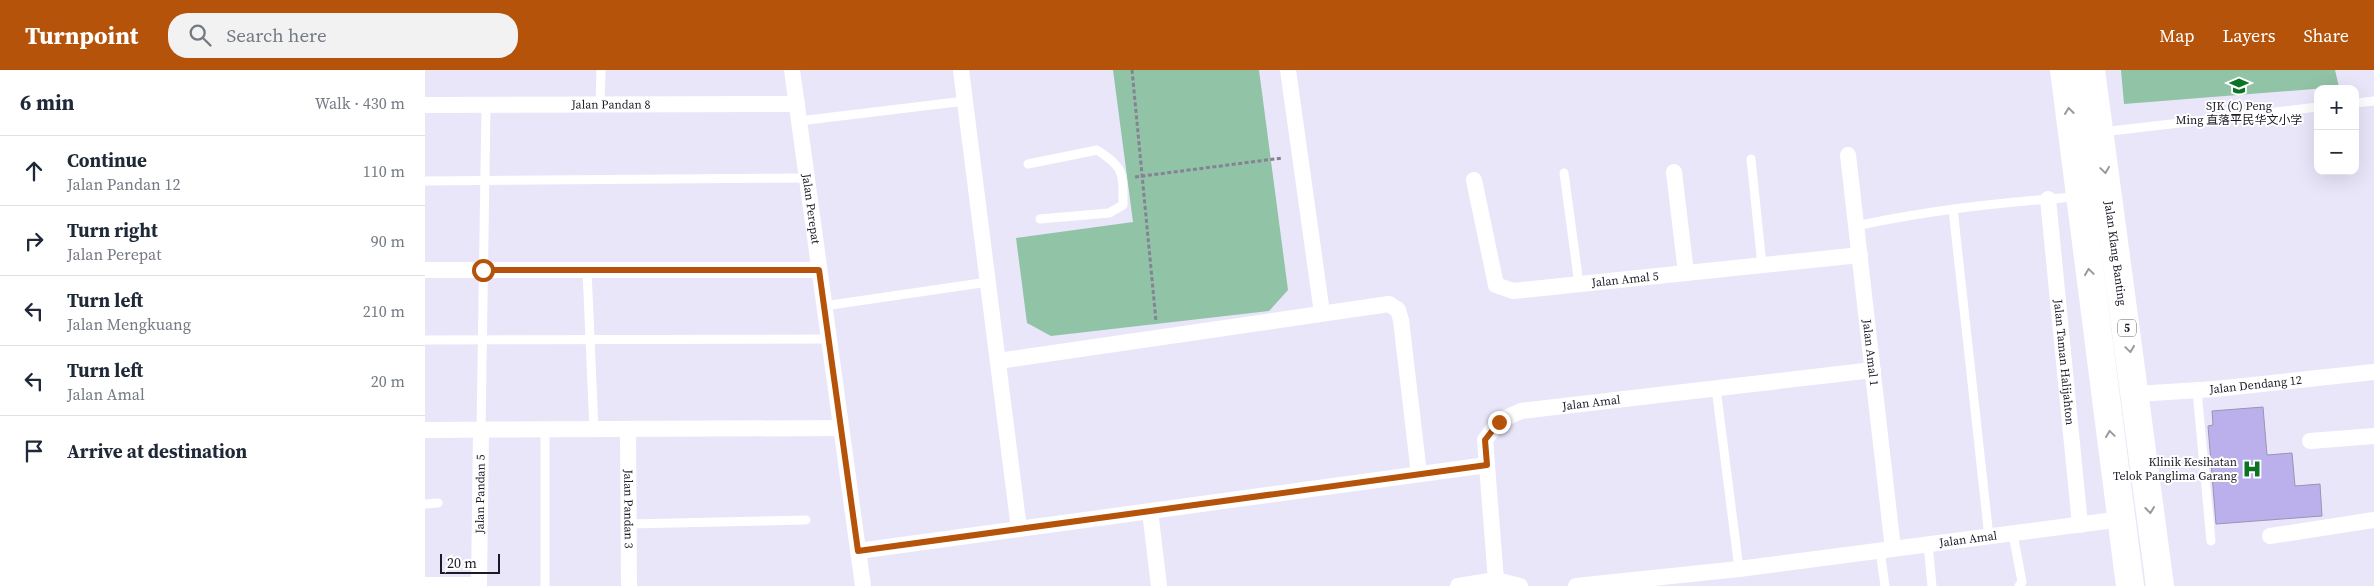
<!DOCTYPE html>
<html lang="en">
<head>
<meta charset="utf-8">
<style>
	body { margin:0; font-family:"Source Serif 4","Noto Sans SC",serif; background:#f2f2f3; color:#1f2937 }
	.controls { position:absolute; right:15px; top:15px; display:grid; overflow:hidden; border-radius:10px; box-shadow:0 5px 20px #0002 }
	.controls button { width:45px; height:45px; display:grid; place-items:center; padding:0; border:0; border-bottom:1px solid #e0e1e3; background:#fff; color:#1f2937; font:25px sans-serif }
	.scale { position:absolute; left:15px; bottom:12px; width:60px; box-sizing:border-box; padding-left:5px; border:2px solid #1c1a26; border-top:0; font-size:14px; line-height:18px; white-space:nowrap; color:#1c1a26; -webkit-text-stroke:4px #fff; paint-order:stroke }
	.stop { position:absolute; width:15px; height:15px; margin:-11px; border:4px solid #b45309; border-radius:50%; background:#fff }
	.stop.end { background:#b45309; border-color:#fff; box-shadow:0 1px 5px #0008 }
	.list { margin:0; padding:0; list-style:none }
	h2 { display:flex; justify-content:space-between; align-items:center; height:65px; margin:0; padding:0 20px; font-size:21px }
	h2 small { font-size:16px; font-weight:400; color:#747a83 }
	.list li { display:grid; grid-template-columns:32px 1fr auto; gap:15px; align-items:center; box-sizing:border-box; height:70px; padding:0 20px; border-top:1px solid #e0e1e3 }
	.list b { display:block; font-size:19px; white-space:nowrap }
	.list p { margin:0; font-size:16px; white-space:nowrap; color:#747a83 }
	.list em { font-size:16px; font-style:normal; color:#747a83 }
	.icon { flex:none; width:28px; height:28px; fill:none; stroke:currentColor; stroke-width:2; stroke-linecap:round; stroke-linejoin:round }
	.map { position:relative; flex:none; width:1949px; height:516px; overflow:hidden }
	header { display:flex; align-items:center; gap:30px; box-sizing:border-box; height:70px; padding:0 25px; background:#b45309; color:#fff }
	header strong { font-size:24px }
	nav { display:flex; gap:28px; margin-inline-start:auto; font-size:18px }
	.search { width:350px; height:45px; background:#f2f2f3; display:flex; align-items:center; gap:12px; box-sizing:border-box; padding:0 18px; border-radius:20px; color:#747a83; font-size:19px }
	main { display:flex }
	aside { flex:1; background:#fff }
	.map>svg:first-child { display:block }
	.green { fill:#91c3a6 }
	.building { fill:#bbb0ec; stroke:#9a94b4 }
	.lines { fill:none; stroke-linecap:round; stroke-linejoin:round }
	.path { stroke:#858393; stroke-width:3; stroke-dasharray:4 2.5; stroke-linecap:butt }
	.lane { stroke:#fff; stroke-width:9 }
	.street { stroke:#fff; stroke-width:16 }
	.highway { stroke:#fff; stroke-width:28 }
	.oneway { stroke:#99989d }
	.route { stroke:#b45309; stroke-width:6 }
	.labels { text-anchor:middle; stroke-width:4; stroke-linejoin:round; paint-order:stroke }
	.shield { fill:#fff; stroke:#605f67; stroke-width:1 }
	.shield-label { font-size:11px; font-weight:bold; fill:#1c1a26 }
	.street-label { font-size:12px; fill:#1c1a26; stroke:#fff }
	.poi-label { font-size:12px; fill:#1c1a26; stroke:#fff }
</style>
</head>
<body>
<header>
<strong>Turnpoint</strong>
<div class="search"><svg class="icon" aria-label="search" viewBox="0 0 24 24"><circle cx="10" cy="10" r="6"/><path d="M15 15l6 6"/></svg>Search here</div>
<nav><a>Map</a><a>Layers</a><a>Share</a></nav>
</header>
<main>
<aside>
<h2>6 min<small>Walk · 430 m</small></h2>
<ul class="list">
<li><svg class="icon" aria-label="ahead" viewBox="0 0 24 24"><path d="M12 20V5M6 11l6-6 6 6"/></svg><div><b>Continue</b><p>Jalan Pandan 12</p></div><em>110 m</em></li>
<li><svg class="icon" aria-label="right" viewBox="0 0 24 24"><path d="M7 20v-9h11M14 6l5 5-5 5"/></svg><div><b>Turn right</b><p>Jalan Perepat</p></div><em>90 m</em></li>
<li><svg class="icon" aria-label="left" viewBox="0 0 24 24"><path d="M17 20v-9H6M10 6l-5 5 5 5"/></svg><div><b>Turn left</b><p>Jalan Mengkuang</p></div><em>210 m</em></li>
<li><svg class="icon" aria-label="left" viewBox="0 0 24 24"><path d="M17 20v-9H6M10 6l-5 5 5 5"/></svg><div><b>Turn left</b><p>Jalan Amal</p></div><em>20 m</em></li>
<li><svg class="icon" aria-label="arrive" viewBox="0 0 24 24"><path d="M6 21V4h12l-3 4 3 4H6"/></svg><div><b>Arrive at destination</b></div></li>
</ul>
</aside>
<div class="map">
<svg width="1949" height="516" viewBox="0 0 1949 516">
	<rect width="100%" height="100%" fill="#e9e6fa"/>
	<g class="green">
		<path d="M 688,0 L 834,0 L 863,220 L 844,241 L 626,266 L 602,253 L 591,168 L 708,152 Z"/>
		<path d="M 1696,0 L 1910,0 L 1914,17 L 1699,34 Z"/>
	</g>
	<path class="building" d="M 1838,337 L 1842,385 L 1867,383 L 1870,416 L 1895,414 L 1897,446 L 1791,454 L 1783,356 L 1788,355 L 1787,341 Z"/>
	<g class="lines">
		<g class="path">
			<path d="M 707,0 L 731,251"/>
			<path d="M 710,107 L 857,88"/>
		</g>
		<g class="lane">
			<path d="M 1930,33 L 1949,31"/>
			<path d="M 175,35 L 176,0"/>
			<path d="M 374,51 L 540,31"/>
			<path d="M 1677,62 L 1893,37"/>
			<path d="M 1326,89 L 1337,195"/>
			<path d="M 603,94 L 672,80 C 700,98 698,103 698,135 L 684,143 L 615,149"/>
			<path d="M 1139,103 L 1154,214"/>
			<path d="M 0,111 L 382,108"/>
			<path d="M 1528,139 L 1564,467"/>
			<path d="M 1431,156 C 1504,140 1577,132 1651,127"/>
			<path d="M 162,200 L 169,360"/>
			<path d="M 399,236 L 563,212"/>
			<path d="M 0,270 L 404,269"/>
			<path d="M 1291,318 L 1314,499"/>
			<path d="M 1772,321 L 1786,471"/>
			<path d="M 56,361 L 61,35"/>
			<path d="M 120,361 L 120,516"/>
			<path d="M 0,434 L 13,433"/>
			<path d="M 204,454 L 381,450"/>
			<path d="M 1588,464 L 1597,512 L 1594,516"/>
			<path d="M 1503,474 L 1507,516"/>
			<path d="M 1455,480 L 1460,516"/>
		</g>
		<g class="street">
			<path id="s1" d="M 367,0 L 438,516"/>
			<path d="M 536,0 L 594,459"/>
			<path d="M 863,0 L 897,243"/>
			<path id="s2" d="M 0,35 L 372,34"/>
			<path id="s3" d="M 1423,85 L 1468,479"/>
			<path d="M 1249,102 L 1261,203"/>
			<path id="s4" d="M 1049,110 L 1071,215 L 1088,221 L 1435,185"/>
			<path id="s5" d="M 1623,129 L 1655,455"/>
			<path d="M 0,200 L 394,200"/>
			<path d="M 573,291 L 964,234 L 973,240 L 976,250 L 994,404"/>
			<path id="s6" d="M 1711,324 L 1790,319 L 1949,302"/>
			<path d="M 0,360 L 416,358"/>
			<path id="s7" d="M 203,360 L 204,516"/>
			<path d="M 1885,371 L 1949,366"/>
			<path d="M 725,441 L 734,516"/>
			<path d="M 1845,466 L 1949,450"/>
			<path d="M 433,481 L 1062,395"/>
			<path id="s8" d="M 1071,510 L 1060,370 L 1074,351 L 1096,341 L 1448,300"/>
			<path d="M 0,515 L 54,515"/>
			<path id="s9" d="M 54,516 L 56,361"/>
			<path d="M 1033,516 L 1071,510 L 1095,516"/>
			<path id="s10" d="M 1151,516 L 1314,499 L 1697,449"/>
		</g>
		<g class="highway">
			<path d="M 1639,0 L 1705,516"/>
			<path id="s11" d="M 1666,0 L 1735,516"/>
		</g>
	</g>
	<defs><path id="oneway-chevron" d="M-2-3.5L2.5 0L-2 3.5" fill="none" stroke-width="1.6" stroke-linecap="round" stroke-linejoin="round" transform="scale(1.25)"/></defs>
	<g class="oneway">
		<use href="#oneway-chevron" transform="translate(1644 41) rotate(-97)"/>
		<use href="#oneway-chevron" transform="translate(1680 100) rotate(82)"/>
		<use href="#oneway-chevron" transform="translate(1664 202) rotate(-98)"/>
		<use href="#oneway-chevron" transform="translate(1705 279) rotate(82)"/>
		<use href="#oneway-chevron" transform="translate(1685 364) rotate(-98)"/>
		<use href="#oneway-chevron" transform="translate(1725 440) rotate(83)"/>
	</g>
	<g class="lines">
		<path class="route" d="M 58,200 L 394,200 L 433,481 L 1062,395 L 1060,370 L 1074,352"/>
	</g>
	<defs>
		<g id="school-bare" transform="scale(1.5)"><path d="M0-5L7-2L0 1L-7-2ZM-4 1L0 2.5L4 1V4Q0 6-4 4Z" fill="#0d7324" stroke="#fff" stroke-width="2.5" paint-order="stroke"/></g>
		<g id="hospital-bare" transform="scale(1.5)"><path d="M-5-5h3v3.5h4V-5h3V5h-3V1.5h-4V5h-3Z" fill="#0d7324" stroke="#fff" stroke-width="2.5" paint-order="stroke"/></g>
	</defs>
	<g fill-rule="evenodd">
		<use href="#school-bare" x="1814" y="16"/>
		<use href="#hospital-bare" x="1827" y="399"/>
	</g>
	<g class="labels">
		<rect class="shield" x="1693" y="249.5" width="18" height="17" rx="4"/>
		<g class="shield-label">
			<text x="1702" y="262">5</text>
		</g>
		<g class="street-label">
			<text dy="4" stroke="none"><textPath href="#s2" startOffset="186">Jalan Pandan 8</textPath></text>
			<text dy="4" stroke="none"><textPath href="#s1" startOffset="140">Jalan Perepat</textPath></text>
			<text dy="4" stroke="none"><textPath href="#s11" startOffset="185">Jalan Klang Banting</textPath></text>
			<text dy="4" stroke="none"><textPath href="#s4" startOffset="238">Jalan Amal 5</textPath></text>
			<text dy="4" stroke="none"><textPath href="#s3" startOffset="199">Jalan Amal 1</textPath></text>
			<text dy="4" stroke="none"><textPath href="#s5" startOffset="164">Jalan Taman Halijahton</textPath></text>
			<text dy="4" stroke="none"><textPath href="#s6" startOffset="120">Jalan Dendang 12</textPath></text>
			<text dy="4" stroke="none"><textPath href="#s8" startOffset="259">Jalan Amal</textPath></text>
			<text dy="4" stroke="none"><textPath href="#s9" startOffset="92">Jalan Pandan 5</textPath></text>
			<text dy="4" stroke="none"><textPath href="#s7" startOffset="79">Jalan Pandan 3</textPath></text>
			<text dy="4" stroke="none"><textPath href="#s10" startOffset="395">Jalan Amal</textPath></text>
		</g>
		<g class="poi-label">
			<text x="1814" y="40">SJK (C) Peng<tspan x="1814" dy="14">Ming 直落平民华文小学</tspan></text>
			<text x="1812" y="396" text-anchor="end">Klinik Kesihatan<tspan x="1812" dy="14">Telok Panglima Garang</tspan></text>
		</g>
	</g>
</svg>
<div class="controls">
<button>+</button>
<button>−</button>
</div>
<div class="scale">20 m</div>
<div class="stop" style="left:58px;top:200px"></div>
<div class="stop end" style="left:1074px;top:352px"></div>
</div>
</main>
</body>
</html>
